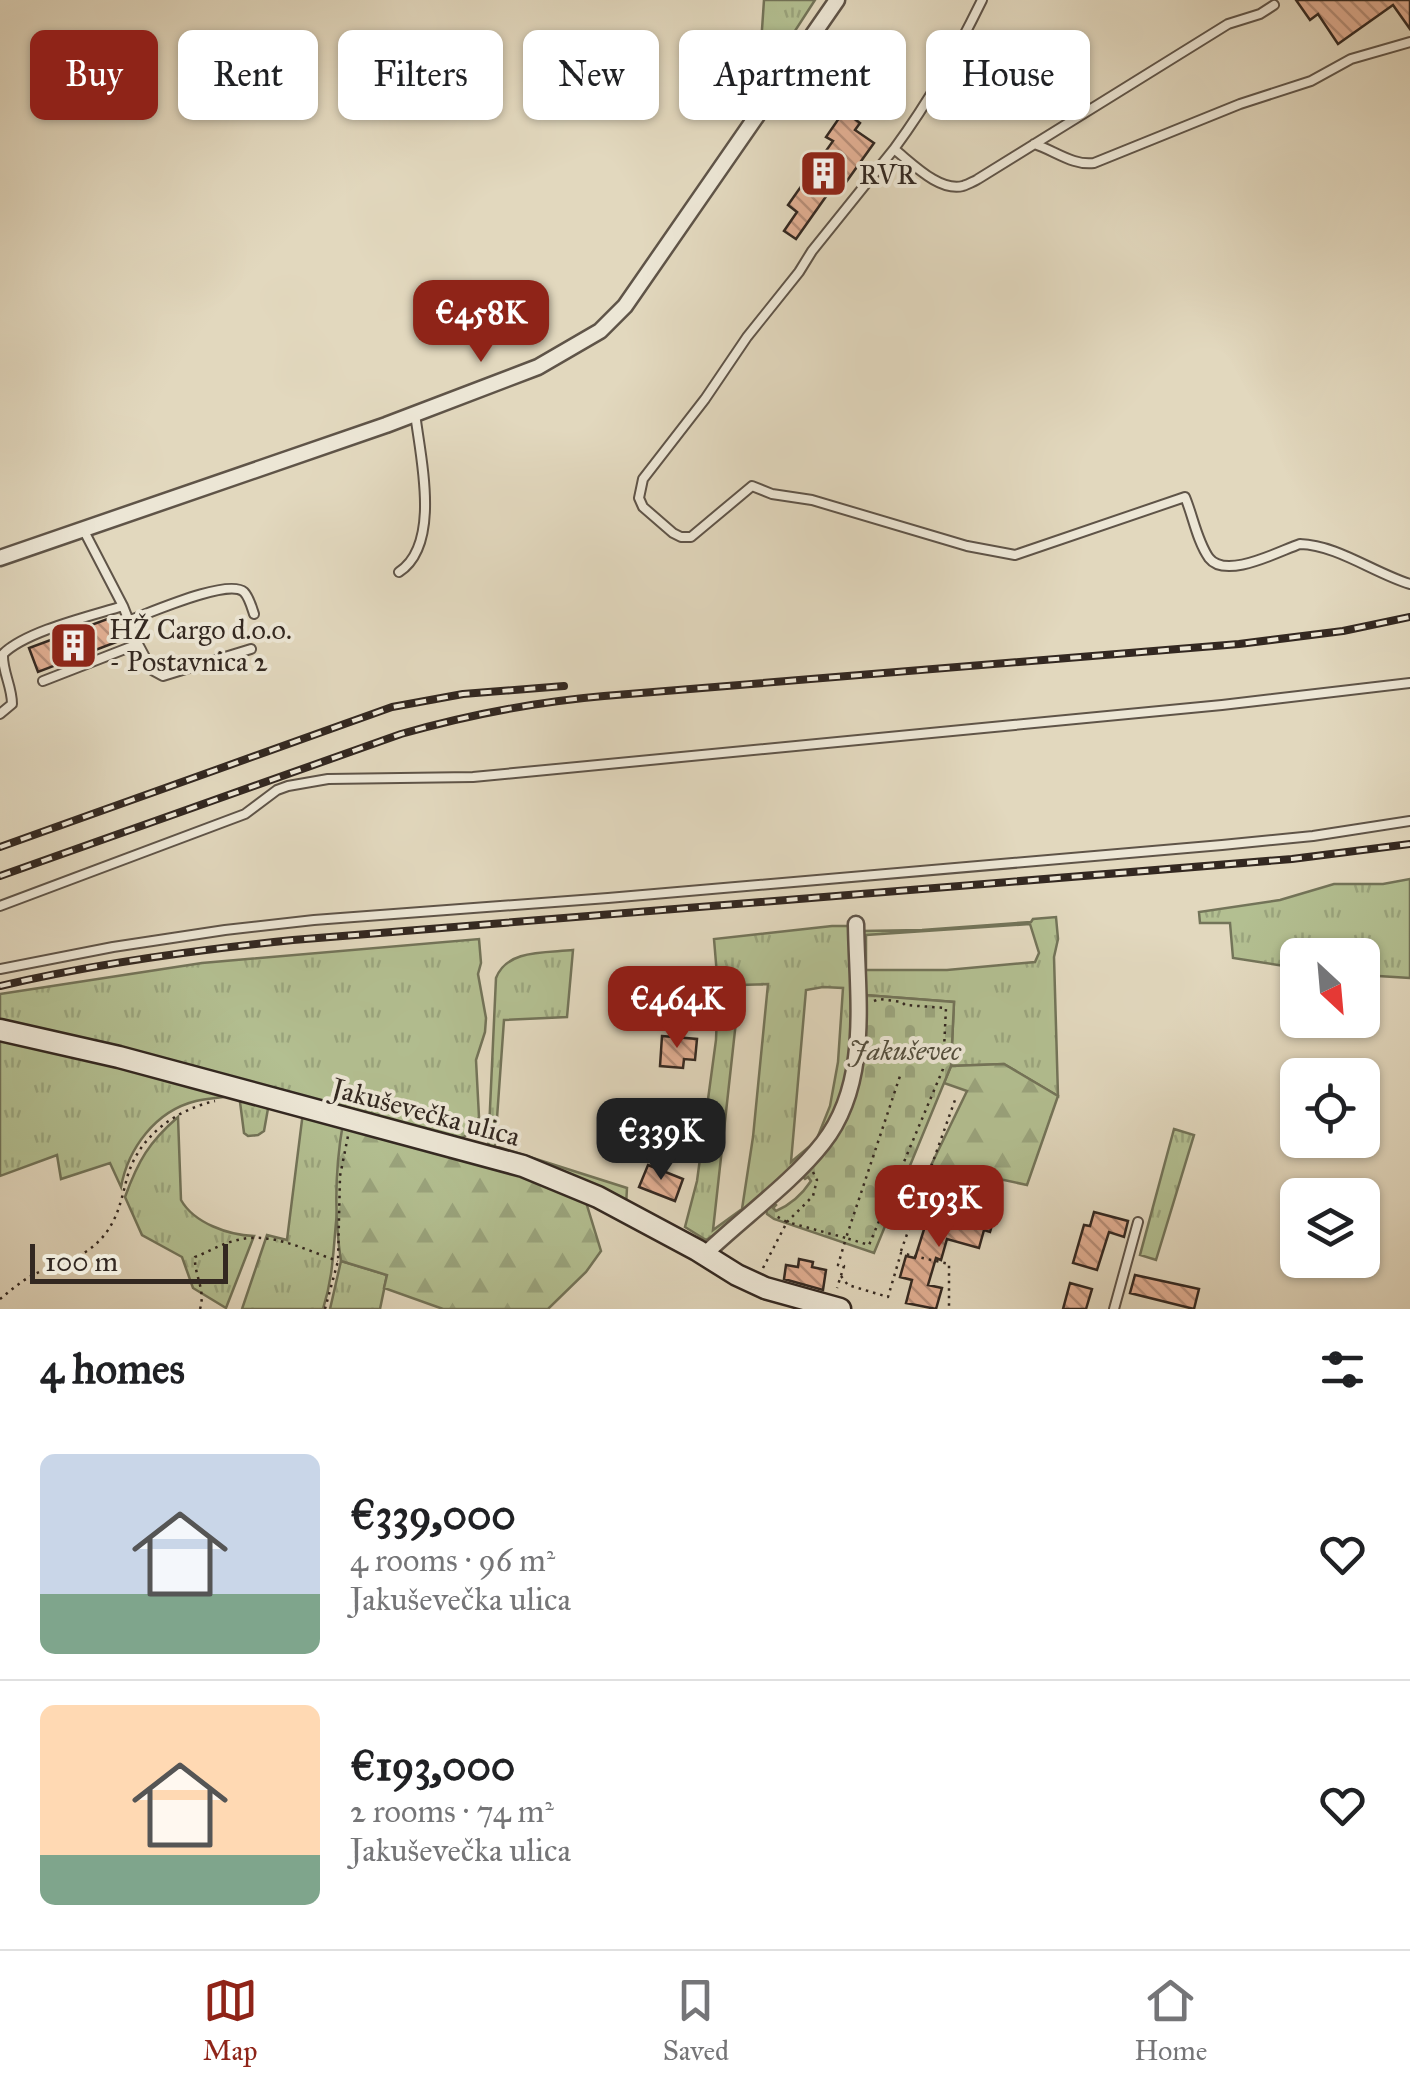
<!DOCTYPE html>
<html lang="en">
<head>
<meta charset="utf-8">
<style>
  :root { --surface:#fff; --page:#f6f6f6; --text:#202124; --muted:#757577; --line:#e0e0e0; --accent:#8f2418 }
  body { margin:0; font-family:"IM FELL Great Primer",serif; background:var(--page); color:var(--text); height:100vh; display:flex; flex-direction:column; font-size:38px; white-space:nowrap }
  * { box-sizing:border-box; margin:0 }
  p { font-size:32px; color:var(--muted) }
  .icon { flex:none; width:55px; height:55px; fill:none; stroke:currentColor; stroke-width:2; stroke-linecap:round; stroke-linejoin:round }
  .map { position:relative; height:1309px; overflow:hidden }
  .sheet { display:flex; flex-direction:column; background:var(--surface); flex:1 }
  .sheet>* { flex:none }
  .banner { position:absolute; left:30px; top:30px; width:1350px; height:90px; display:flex; gap:20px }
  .needle { width:65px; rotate:154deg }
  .fabs { position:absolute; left:1280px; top:938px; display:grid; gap:20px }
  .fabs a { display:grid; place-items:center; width:100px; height:100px; border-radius:15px; background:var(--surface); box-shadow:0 2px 8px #0004; font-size:50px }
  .scale { position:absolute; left:30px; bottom:25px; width:198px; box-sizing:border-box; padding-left:10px; border:5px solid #332821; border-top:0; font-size:28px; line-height:35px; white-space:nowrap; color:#332821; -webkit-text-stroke:8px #ece6d5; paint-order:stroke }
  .price { position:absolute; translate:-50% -85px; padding:0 22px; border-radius:20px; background:var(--accent); color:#fff; font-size:32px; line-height:65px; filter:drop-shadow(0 2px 5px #0008) }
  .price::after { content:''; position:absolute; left:50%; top:60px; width:30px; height:22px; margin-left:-15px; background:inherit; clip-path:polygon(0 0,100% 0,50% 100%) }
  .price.selected { background:#222; color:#fff }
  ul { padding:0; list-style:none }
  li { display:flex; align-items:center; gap:30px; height:250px; padding:0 40px }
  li+li { border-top:2px solid var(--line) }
  li span { display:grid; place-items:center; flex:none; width:280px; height:200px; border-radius:15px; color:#555 }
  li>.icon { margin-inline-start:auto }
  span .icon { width:120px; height:120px; fill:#fffc; stroke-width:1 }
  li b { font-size:42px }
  h2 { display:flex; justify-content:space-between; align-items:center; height:120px; padding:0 40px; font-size:42px }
  .tag { padding:0 35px; border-radius:15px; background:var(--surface); box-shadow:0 2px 8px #0004; font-size:35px; line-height:90px }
  .tag.selected { background:var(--accent); color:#fff }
  .tabs { display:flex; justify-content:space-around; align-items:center; height:140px; border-top:2px solid var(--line); background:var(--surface); font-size:28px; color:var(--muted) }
  .tabs a { display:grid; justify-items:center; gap:5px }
  .tabs .selected { color:var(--accent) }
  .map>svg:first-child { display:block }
  .grass { fill:url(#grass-tufts); stroke:#737459; stroke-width:2.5; fill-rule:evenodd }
  .forest { fill:url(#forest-firs); stroke:#737459; stroke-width:2.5 }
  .cemetery { fill:url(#cemetery-stones); stroke:#737459; stroke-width:2.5 }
  .building { fill:url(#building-back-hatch); stroke:#332821; stroke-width:2.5 }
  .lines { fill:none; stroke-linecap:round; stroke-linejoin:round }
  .service-casing { stroke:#5f5448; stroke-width:12 }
  .minor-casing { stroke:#5f5448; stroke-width:19 }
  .secondary-casing { stroke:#332821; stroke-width:25 }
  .path { stroke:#332821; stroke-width:2.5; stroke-dasharray:2.5 5; stroke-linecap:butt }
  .service { stroke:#ece6d5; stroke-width:8 }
  .minor { stroke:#ece6d5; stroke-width:14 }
  .secondary { stroke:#ece6d5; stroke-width:20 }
  .rail-casing { stroke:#332821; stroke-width:8 }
  .rail { stroke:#ece6d5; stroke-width:4; stroke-dasharray:11; stroke-linecap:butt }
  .labels { text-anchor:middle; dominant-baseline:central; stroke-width:8; stroke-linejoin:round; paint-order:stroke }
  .poi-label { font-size:28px; fill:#332821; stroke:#ece6d5; text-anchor:start }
  .park-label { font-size:28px; font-style:italic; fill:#534e3d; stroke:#ece6d5 }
  .street-label { font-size:28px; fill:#332821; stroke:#ece6d5 }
</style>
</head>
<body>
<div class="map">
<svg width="1410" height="1309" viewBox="0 0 1410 1309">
  <defs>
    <pattern id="grass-tufts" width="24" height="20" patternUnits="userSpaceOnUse" patternTransform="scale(2.5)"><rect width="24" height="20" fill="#b3bf91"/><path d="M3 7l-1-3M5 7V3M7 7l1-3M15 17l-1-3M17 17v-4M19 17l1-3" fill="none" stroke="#9aa47d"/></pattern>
    <pattern id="forest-firs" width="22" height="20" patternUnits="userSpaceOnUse" patternTransform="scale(2.5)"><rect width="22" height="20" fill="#b3bf91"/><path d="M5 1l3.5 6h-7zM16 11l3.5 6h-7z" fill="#9aa47d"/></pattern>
    <pattern id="cemetery-stones" width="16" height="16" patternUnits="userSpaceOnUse" patternTransform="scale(2.5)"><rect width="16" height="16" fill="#b3bf91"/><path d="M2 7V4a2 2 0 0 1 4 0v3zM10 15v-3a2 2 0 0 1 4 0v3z" fill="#9aa47d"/></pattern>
    <pattern id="building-back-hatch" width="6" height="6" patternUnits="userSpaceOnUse" patternTransform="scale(2.5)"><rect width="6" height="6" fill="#e2af93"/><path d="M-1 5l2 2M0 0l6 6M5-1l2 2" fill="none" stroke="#b88e78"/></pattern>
  </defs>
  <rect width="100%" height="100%" fill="#e2d8be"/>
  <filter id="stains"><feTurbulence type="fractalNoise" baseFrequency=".002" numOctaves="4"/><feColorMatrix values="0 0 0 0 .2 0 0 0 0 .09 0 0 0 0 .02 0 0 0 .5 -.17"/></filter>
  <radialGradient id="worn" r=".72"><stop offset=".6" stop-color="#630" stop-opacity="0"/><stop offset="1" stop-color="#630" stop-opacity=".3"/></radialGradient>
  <!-- grass -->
  <path class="grass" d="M 764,0 L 815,0 L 758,88 Z
    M 1410,879 L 1410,978 L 1363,975 L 1362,955 L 1298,955 L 1297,968 L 1233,958 L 1230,923 L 1200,923 L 1199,912 L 1280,900 L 1334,884 L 1383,884 Z
    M 1056,917 L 1058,939 L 1054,957 L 1058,1096 L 1004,1064 L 951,1066 L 954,1002 L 864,995 L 862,931 L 922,930 L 1031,922 L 1033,919 ZM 1030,924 L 1039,953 L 1035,962 L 947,970 L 866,970 L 866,935 Z
    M 832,926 L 852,926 L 851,993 L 856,1018 L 841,1104 L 806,1157 L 717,1237 L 714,1235 L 706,1240 L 685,1227 L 697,1181 L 716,1040 L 718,987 L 714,939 ZM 768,984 L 753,1137 L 742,1209 L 713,1230 L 740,985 ZM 823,987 L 843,988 L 838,1062 L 830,1106 L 816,1141 L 791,1162 L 806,990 Z
    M 479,939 L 481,963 L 478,974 L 486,1018 L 485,1032 L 476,1060 L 479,1117 L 473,1130 L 456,1143 L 0,1025 L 0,994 L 202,963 Z
    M 573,950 L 567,1017 L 504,1020 L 495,1146 L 627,1188 L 626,1206 L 488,1152 L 496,978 C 507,949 546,953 573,950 Z
    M 0,1037 L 235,1095 C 222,1098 208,1098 196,1101 C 155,1111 128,1149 121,1187 L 110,1163 L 61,1179 L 57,1155 L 0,1176 Z
    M 255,1101 L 269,1103 L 264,1131 L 258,1135 L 248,1136 L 244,1133 L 240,1102 Z
    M 303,1112 L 350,1125 C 346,1154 341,1184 337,1213 C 333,1248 334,1274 323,1309 L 242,1309 L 267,1235 L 287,1240 Z
    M 178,1117 L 181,1200 C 194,1223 228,1235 254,1236 L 226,1308 L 193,1288 L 182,1257 L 142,1235 L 125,1197 C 138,1161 149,1142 178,1117 Z
    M 1174,1129 L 1194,1135 L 1156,1260 L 1140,1255 Z
    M 341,1261 L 387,1275 L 380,1309 L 330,1309 Z"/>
  <!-- forest -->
  <path class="forest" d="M 1004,1064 L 1058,1096 L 1027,1185 L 976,1174 L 964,1198 L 922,1184 L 967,1091 L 944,1083 L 951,1066 Z
    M 343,1123 L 478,1159 L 585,1199 L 601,1251 L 586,1272 L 548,1309 L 443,1309 L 384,1288 L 387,1275 L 341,1261 C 334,1215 335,1169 343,1123 Z"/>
  <!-- cemetery -->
  <path class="cemetery" d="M 864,995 L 954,1002 L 951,1066 L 874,1253 L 774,1219 L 767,1214 L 766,1209 L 771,1200 L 776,1205 L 773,1208 L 776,1211 C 790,1205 803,1193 811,1181 L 808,1177 L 805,1179 L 801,1175 L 836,1131 Z"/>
  <!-- building -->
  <path class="building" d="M 1296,0 L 1410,0 L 1410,29 L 1393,5 L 1338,44 L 1318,14 L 1310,20 Z
    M 844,111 L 860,123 L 855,130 L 874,143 L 839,192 L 832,188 L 796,239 L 784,231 L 797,212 L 788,205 L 833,141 L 826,137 Z
    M 110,618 L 119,641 L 38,672 L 29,648 Z
    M 662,1036 L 697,1039 L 695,1060 L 684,1059 L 683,1068 L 660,1066 Z
    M 648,1165 L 683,1179 L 675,1201 L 639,1187 Z
    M 932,1204 L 993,1222 L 990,1232 L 984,1230 L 979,1248 L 947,1239 L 941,1260 L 936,1258 L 928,1285 L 942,1288 L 936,1309 L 906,1303 L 912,1280 L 900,1277 L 906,1256 L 915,1258 Z
    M 1094,1212 L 1128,1221 L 1124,1237 L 1109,1232 L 1097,1270 L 1073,1263 L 1084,1225 L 1090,1226 Z
    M 799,1259 L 813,1262 L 812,1267 L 826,1270 L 823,1290 L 784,1279 L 786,1265 L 798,1267 Z
    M 1135,1275 L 1199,1289 L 1194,1309 L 1130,1293 Z
    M 1070,1283 L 1092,1289 L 1086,1309 L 1063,1309 Z"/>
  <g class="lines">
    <defs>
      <path id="service" d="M 982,0 C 955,55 930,100 894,149 C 912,163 939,192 963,186 C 964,186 977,180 978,179 L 1228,24 L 1260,14 L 1274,5
        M 1034,144 C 1054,150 1073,166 1094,163 L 1240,104 L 1311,81 L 1351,59 L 1410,42
        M 894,149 L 812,251 L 799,272 L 747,337 L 705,399 L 643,479 L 639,498 L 643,507 L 673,533 L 681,537 L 691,537 L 752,486 L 772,494 L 812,500 L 967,546 L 1015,555 L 1185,497 C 1193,516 1197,541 1209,558 C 1226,580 1279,551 1300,544 C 1337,545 1374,573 1410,584
        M 83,529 L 123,606 L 138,644 L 152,670 L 163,676 L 251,649
        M 399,572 C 442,544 420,456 415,413
        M 130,620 C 150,613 228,578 244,592 C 249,597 252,608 254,614
        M 43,681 L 138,644
        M 0,714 L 12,704 C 12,686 2,671 3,654 C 26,631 91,616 123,606
        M 0,906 L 245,814 L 277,790 L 288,786 L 328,779 L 473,777 L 1222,705 L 1410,683
        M 0,969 L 113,947 L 225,930 L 314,920 L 608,898 L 1222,845 L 1313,836 L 1410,821
        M 1114,1309 L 1138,1222"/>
      <path id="minor" d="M 0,558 L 386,425 L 538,367 L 600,331 L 625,306 L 837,0
        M 704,1255 C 741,1219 792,1183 823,1143 C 871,1082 857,996 856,924"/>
      <path id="secondary" d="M 0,1030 L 119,1057 L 523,1166 L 598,1197 L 697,1250 L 737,1275 L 765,1288 L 840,1309"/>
    </defs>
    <!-- service casing -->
    <use href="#service" class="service-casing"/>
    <!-- minor casing -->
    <use href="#minor" class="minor-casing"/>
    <!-- secondary casing -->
    <use href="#secondary" class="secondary-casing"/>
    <!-- path -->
    <path class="path" d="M 874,1001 L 879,999 L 902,1002 L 905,1005 L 946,1008 L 943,1069 L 869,1245 L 846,1238 L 900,1076
      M 813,1172 L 817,1180 L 813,1196 L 787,1222 L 846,1238 L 838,1265 L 844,1266 L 837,1288
      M 901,1251 L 955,1100
      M 763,1268 L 787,1222 L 774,1215
      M 841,1276 L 848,1285 L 888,1297 L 901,1253 L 949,1264 L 949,1309
      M 0,1299 C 10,1291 20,1282 31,1276 C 54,1264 81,1260 99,1241 C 117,1223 121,1201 127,1178 C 138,1137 175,1110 215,1101
      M 200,1309 C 206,1290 194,1275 195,1257 C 208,1252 221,1244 234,1241 C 269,1230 305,1250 338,1261
      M 325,1309 L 338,1261 L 340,1176 L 348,1136"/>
    <!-- service -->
    <use href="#service" class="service"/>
    <!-- minor -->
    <use href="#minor" class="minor"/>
    <!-- secondary -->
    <use href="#secondary" class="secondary"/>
    <defs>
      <path id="rail" d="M 0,847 L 392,707 L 463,694 L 564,686
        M 0,876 L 401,734 C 468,715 535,702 604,696 L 1239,644 L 1343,631 L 1410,617
        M 0,986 C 97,963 194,950 293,940 L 1292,859 L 1410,844"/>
    </defs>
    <!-- rail casing -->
    <use href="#rail" class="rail-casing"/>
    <!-- rail -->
    <use href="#rail" class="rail"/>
  </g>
  <!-- icons -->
  <defs>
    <symbol id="building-square" viewBox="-11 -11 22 22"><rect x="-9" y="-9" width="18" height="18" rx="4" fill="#8f2418" stroke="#ece6d5"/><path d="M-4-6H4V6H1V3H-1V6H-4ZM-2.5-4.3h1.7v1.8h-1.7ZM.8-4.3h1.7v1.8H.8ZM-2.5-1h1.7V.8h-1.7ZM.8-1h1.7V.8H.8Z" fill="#fff"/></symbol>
  </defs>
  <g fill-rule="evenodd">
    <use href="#building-square" x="796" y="146" width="55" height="55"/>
    <use href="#building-square" x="46" y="618" width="55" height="55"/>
  </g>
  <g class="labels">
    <!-- poi labels -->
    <g class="poi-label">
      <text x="859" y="174">RVR</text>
      <text x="109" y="629">HŽ Cargo d.o.o.<tspan x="109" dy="32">- Postavnica 2</tspan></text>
    </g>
    <!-- park labels -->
    <g class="park-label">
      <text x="905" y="1050">Jakuševec</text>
    </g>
    <!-- street labels -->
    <g class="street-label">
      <text transform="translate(426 1112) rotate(15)">Jakuševečka ulica</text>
    </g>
  </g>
  <rect width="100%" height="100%" filter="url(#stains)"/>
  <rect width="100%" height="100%" fill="url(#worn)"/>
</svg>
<div class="fabs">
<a><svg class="needle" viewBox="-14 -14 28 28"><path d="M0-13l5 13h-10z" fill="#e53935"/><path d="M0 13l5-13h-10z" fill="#757577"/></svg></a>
<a><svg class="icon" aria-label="locate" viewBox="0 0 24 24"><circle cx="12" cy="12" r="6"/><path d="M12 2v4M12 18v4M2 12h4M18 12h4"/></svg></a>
<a><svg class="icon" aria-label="layers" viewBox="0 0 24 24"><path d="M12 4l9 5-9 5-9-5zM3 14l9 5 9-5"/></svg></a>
</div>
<div class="scale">100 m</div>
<b class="price" style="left:481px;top:365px">€458K</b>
<b class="price" style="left:677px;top:1051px">€464K</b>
<b class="price selected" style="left:661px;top:1183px">€339K</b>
<b class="price" style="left:939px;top:1250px">€193K</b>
<div class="banner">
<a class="tag selected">Buy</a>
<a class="tag">Rent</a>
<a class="tag">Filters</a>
<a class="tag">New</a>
<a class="tag">Apartment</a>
<a class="tag">House</a>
</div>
</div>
<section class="sheet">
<h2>4 homes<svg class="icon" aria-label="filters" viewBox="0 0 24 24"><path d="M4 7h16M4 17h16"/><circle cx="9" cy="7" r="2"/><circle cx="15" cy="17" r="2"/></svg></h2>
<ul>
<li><span style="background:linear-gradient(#c9d6e8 70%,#7fa58c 0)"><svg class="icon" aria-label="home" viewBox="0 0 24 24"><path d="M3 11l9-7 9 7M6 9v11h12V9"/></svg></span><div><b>€339,000</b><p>4 rooms · 96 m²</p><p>Jakuševečka ulica</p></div><svg class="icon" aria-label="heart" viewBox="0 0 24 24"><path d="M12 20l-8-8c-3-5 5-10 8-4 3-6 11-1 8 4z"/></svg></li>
<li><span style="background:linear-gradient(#ffd9b3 75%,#7fa58c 0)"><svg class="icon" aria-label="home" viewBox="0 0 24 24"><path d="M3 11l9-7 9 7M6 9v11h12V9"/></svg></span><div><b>€193,000</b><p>2 rooms · 74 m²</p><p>Jakuševečka ulica</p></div><svg class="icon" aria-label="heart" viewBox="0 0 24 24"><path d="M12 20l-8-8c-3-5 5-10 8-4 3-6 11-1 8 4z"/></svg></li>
</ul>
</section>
<nav class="tabs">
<a class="selected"><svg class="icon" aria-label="map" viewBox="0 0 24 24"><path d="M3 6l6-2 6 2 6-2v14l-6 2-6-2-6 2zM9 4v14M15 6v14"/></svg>Map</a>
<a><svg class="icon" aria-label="saved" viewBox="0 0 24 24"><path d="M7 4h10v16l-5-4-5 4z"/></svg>Saved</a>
<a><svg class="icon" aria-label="home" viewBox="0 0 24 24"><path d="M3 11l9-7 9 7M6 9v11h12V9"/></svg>Home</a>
</nav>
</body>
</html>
